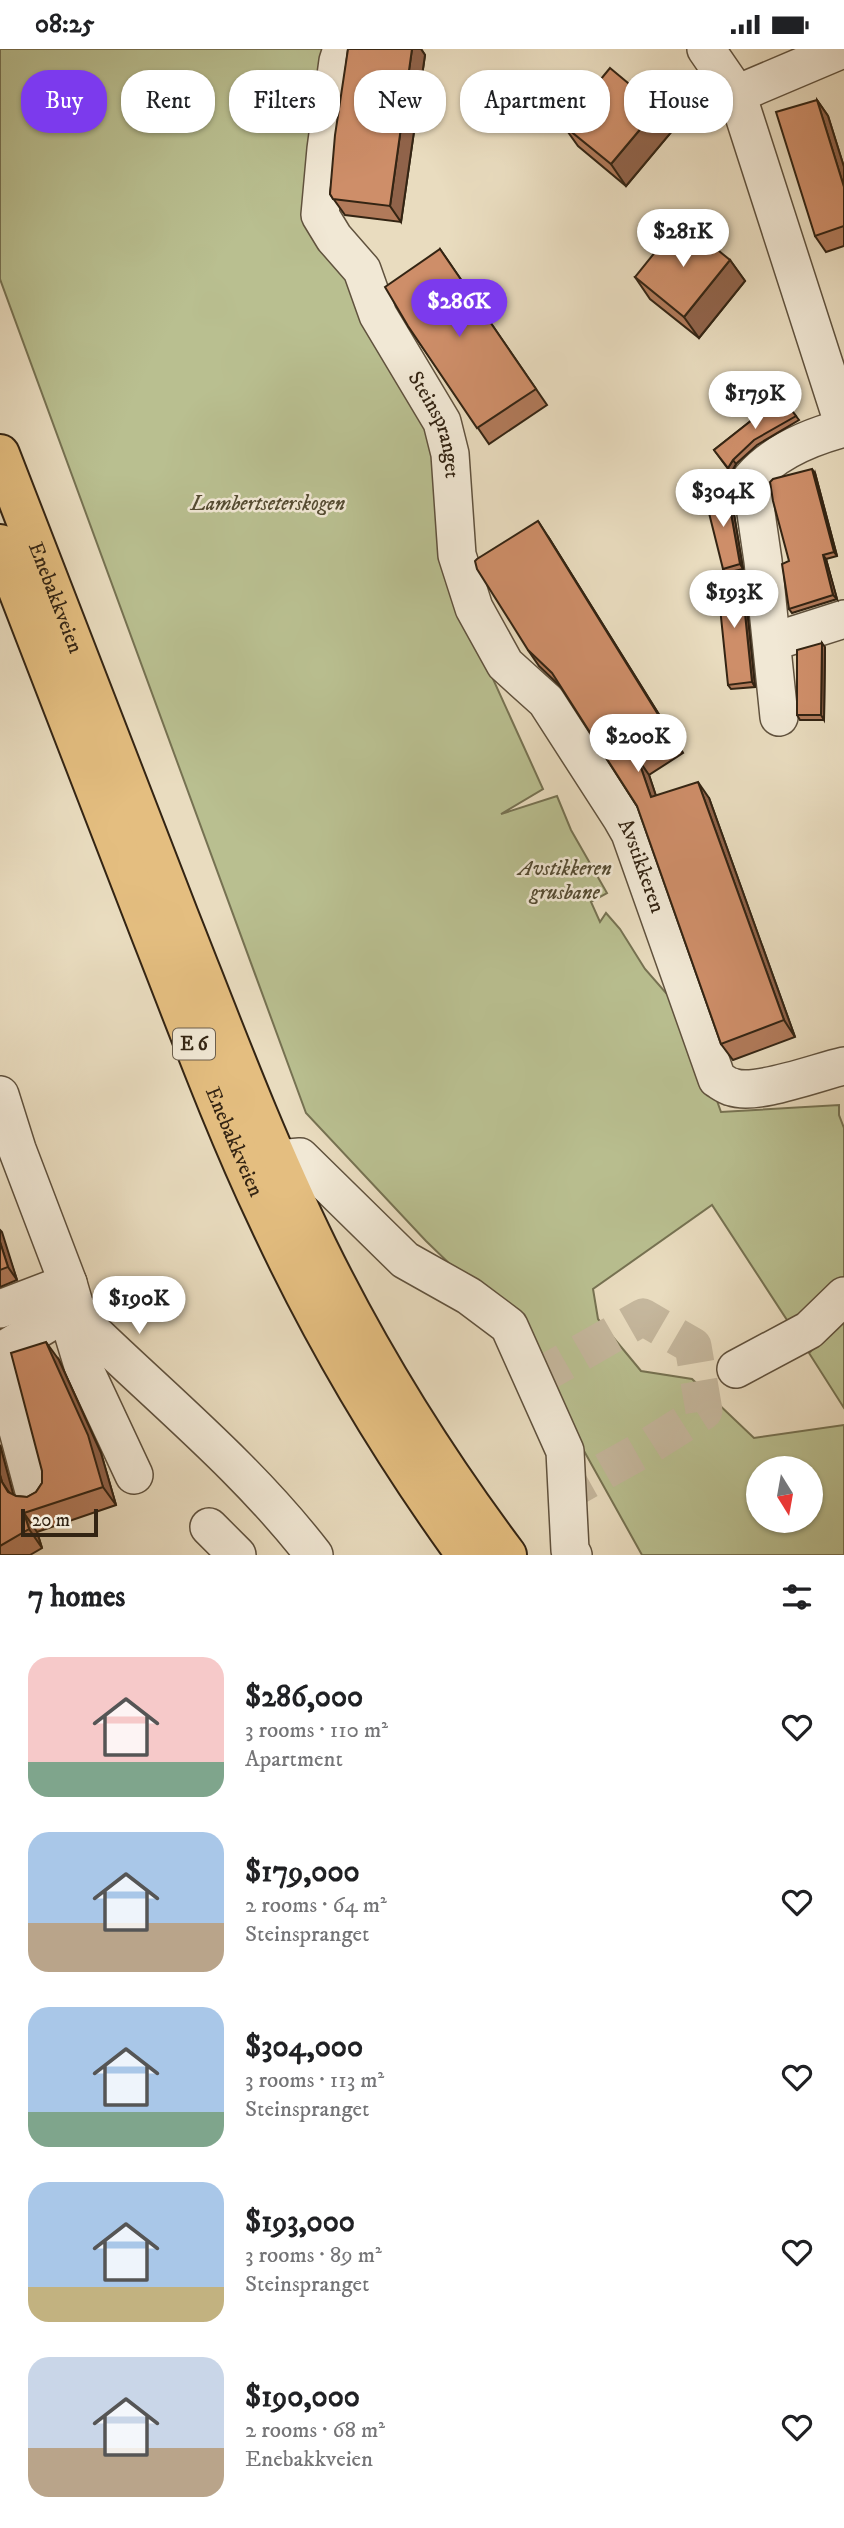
<!DOCTYPE html>
<html lang="en">
<head>
<meta charset="utf-8">
<style>
  :root { --surface:#fff; --page:#f2f2f2; --text:#202124; --muted:#757577; --accent:#7c3aed }
  body { margin:0; font-family:"IM FELL DW Pica",serif; background:var(--page); color:var(--text); height:100vh; display:flex; flex-direction:column; font-size:26px; white-space:nowrap }
  * { box-sizing:border-box; margin:0 }
  p { font-size:23px; color:var(--muted) }
  .icon { flex:none; width:38px; height:38px; fill:none; stroke:currentColor; stroke-width:2; stroke-linecap:round; stroke-linejoin:round }
  .map { position:relative; height:1506px; overflow:hidden }
  .details { display:flex; flex-direction:column; background:var(--surface); flex:1 }
  .details>* { flex:none }
  .banner { position:absolute; left:21px; top:21px; width:803px; height:63px; display:flex; gap:14px }
  .needle { width:46px; rotate:169deg }
  .buttons { position:absolute; left:746px; top:1407px; display:grid; gap:14px }
  .buttons a { display:grid; place-items:center; width:77px; height:77px; border-radius:50%; background:var(--surface); box-shadow:0 2px 5px #0004; font-size:35px }
  .scale { position:absolute; left:21px; bottom:18px; width:77px; box-sizing:border-box; padding-left:7px; border:4px solid #332413; border-top:0; font-size:19px; line-height:24px; white-space:nowrap; color:#332413; -webkit-text-stroke:5px #f1e8d5; paint-order:stroke }
  .price { position:absolute; translate:-50% -60px; padding:0 16px; border-radius:24px; background:#fff; color:#222; font-size:23px; line-height:46px; filter:drop-shadow(0 2px 4px #0008) }
  .price::after { content:''; position:absolute; left:50%; top:42px; width:21px; height:16px; margin-left:-10px; background:inherit; clip-path:polygon(0 0,100% 0,50% 100%) }
  .price.current { background:var(--accent); color:#fff }
  ul { padding:0; list-style:none }
  li { display:flex; align-items:center; gap:21px; height:175px; padding:0 28px }
  li span { display:grid; place-items:center; flex:none; width:196px; height:140px; border-radius:21px; color:#555 }
  li>.icon { margin-inline-start:auto }
  span .icon { width:84px; height:84px; fill:#fffc; stroke-width:1 }
  li b { font-size:30px }
  h2 { display:flex; justify-content:space-between; align-items:center; height:84px; padding:0 28px; font-size:30px }
  .pill { padding:0 24px; border-radius:28px; background:var(--surface); box-shadow:0 2px 5px #0004; font-size:24px; line-height:63px }
  .pill.current { background:var(--accent); color:#fff }
  .status { display:flex; justify-content:space-between; align-items:center; height:49px; padding:0 35px; background:var(--surface); direction:ltr }
  .status svg { height:19px; fill:currentColor }
  .map>svg:first-child { display:block }
  .green { fill:#b9bf90; stroke:#767252; stroke-width:2; fill-rule:evenodd }
  .lines { fill:none; stroke-linecap:round; stroke-linejoin:round }
  .minor-tunnel { stroke:#c5b79d; stroke-width:37; stroke-dasharray:37 18; stroke-linecap:butt }
  .minor-casing { stroke:#60523e; stroke-width:40 }
  .highway-casing { stroke:#332413; stroke-width:42 }
  .minor { stroke:#f1e8d5; stroke-width:37 }
  .highway { stroke:#e4be80; stroke-width:38 }
  .wall { fill:#b17a5a; stroke:#332413; stroke-width:2 }
  .shaded-wall { fill:#90634a; stroke:#332413; stroke-width:2 }
  .building { fill:#ce8e69; stroke:#332413; stroke-width:2 }
  .labels { text-anchor:middle; dominant-baseline:central; stroke-width:5; stroke-linejoin:round; paint-order:stroke }
  .shield { fill:#f1e8d5; stroke:#6c5f4d; stroke-width:2 }
  .shield-label { font-size:19px; font-weight:bold; fill:#332413 }
  .street-label { font-size:21px; fill:#332413; stroke:#f1e8d5 }
  .park-label { font-size:21px; font-style:italic; fill:#544b32; stroke:#f1e8d5 }
</style>
</head>
<body>
<div class="status"><b>08:25</b><svg viewBox="0 0 49 12"><path d="M0 12V9h3v3zM5 12V6h3v6zM10 12V3h3v9zM15 12V0h3v12zM26 1h20v11H26zM47 4h2v5h-2z"/></svg></div>
<div class="map">
<svg width="844" height="1506" viewBox="0 0 844 1506">
  <rect width="100%" height="100%" fill="#e9dcbf"/>
  <filter id="stains"><feTurbulence type="fractalNoise" baseFrequency=".00286" numOctaves="4"/><feColorMatrix values="0 0 0 0 .2 0 0 0 0 .09 0 0 0 0 .02 0 0 0 .5 -.17"/></filter>
  <radialGradient id="worn" r=".72"><stop offset=".6" stop-color="#630" stop-opacity="0"/><stop offset="1" stop-color="#630" stop-opacity=".3"/></radialGradient>
  <!-- green -->
  <path class="green" d="M 0,0 L 339,0 L 316,147 L 445,420 L 443,520 L 543,740 L 501,765 L 557,747 L 571,781 L 607,844 L 591,853 L 600,873 L 606,864 L 620,880 L 645,920 L 687,968 L 721,1063 L 839,1056 L 839,1066 L 844,1079 L 844,1229 L 823,1250 L 789,1274 L 712,1156 L 593,1240 L 598,1270 L 641,1322 L 692,1330 L 754,1389 L 844,1376 L 844,1506 L 642,1506 L 515,1278 L 426,1192 L 306,1064 L 0,230 ZM 758,1419 L 810,1419 L 810,1472 L 758,1472 Z
    M 844,1271 L 844,1359 L 809,1304 Z"/>
  <g class="lines">
    <!-- minor-tunnel -->
    <path class="minor-tunnel" d="M 533,1331 L 643,1268 L 693,1297 L 704,1362 L 644,1400 L 567,1443"/>
    <defs>
      <g id="minor">
        <path id="s1" d="M 342,0 L 338,12 L 326,100 L 320,166 L 334,189 L 362,221 L 378,266 L 442,373 L 450,405 L 457,506 L 474,559 L 505,615 L 546,652 L 622,770 L 630,784 L 717,1030 C 722,1033 727,1037 732,1038 C 756,1047 817,1023 844,1017"/>
        <path d="M 706,0 L 737,45 L 844,377"/>
        <path d="M 737,45 L 843,0"/>
        <path d="M 772,593 L 844,570"/>
        <path d="M 779,668 L 763,512 L 751,430 C 774,403 810,388 844,379"/>
        <path d="M 0,1046 L 17,1100 L 68,1234 L 75,1258 L 93,1283 C 168,1355 250,1423 314,1506"/>
        <path d="M 277,1110 L 300,1108 L 405,1211 L 469,1247 L 509,1277 L 565,1402 L 570,1501 L 573,1506"/>
        <path d="M 75,1258 L 73,1284 L 83,1317 L 134,1426"/>
        <path d="M 0,1260 L 68,1234"/>
        <path d="M 0,1303 L 75,1258"/>
        <path d="M 0,1314 L 35,1446"/>
        <path d="M 736,1320 L 809,1281 L 844,1247"/>
        <path d="M 209,1478 L 237,1506"/>
      </g>
      <g id="highway">
        <path id="s2" d="M 0,405 C 59,559 118,713 179,867 C 223,978 265,1091 318,1199 C 371,1307 435,1410 507,1506"/>
        <path id="s3" d="M 0,495 C 50,626 101,757 152,888 C 189,982 224,1077 267,1168 C 322,1287 389,1400 466,1506"/>
      </g>
    </defs>
    <!-- minor casing -->
    <use href="#minor" class="minor-casing"/>
    <!-- highway casing -->
    <use href="#highway" class="highway-casing"/>
    <!-- minor -->
    <use href="#minor" class="minor"/>
    <!-- highway -->
    <use href="#highway" class="highway"/>
  </g>
  <!-- wall -->
  <path class="wall" d="M 348,0 L 421,0 L 425,6 L 401,173 L 345,166 L 330,145 Z
    M 817,51 L 828,67 L 844,118 L 844,197 L 826,203 L 815,187 Z
    M 658,59 L 673,81 L 626,137 L 578,97 L 563,76 Z
    M 440,200 L 547,356 L 489,395 L 408,277 Z
    M 730,211 L 745,232 L 699,289 L 650,250 L 635,228 Z
    M 781,348 L 799,371 L 757,396 L 736,415 L 731,424 L 714,401 Z
    M 815,424 L 837,507 L 826,510 L 837,550 L 792,564 L 789,560 L 789,512 Z
    M 731,447 L 743,520 L 726,524 L 723,520 Z
    M 549,489 L 683,704 L 649,726 L 656,747 L 709,749 L 795,988 L 733,1011 L 721,995 L 637,757 L 561,638 L 539,617 L 528,601 Z
    M 744,531 L 755,638 L 731,640 L 728,636 Z
    M 825,598 L 824,671 L 800,671 L 797,666 Z
    M 0,1181 L 17,1231 L 0,1238 Z
    M 59,1311 L 101,1404 L 116,1456 L 37,1483 L 42,1499 L 30,1506 L 0,1506 L 0,1396 L 13,1446 L 16,1447 L 27,1448 L 36,1443 L 42,1434 Z"/>
  <!-- shaded-wall -->
  <path class="shaded-wall" d="M 412,0 L 421,0 L 425,6 L 401,173 L 390,157 Z
    M 817,51 L 828,67 L 844,118 L 844,138 Z
    M 658,59 L 673,81 L 626,137 L 611,115 Z
    M 730,211 L 745,232 L 699,289 L 684,268 Z
    M 733,411 L 736,415 L 731,424 L 728,419 Z
    M 812,420 L 815,424 L 837,507 L 834,503 Z
    M 727,442 L 731,447 L 743,520 L 740,515 Z
    M 538,472 L 549,489 L 683,704 L 672,688 Z
    M 823,506 L 826,510 L 837,550 L 833,546 Z
    M 741,526 L 744,531 L 755,638 L 752,633 Z
    M 822,594 L 825,598 L 824,671 L 821,666 Z
    M 638,710 L 649,726 L 662,765 L 651,748 Z
    M 698,733 L 709,749 L 795,988 L 784,971 Z
    M 0,1181 L 2,1183 L 17,1231 L 8,1218 L 0,1193 Z
    M 46,1293 L 59,1311 L 101,1404 L 116,1456 L 103,1438 Z
    M 0,1396 L 15,1452 L 2,1433 L 0,1426 Z
    M 24,1464 L 37,1483 L 42,1499 L 29,1480 Z"/>
  <!-- building -->
  <path class="building" d="M 348,0 L 412,0 L 390,157 L 333,150 L 330,145 L 335,86 Z
    M 610,19 L 658,59 L 611,115 L 563,76 Z
    M 817,51 L 844,138 L 844,177 L 815,187 L 776,63 Z
    M 681,171 L 730,211 L 684,268 L 635,228 Z
    M 440,200 L 536,340 L 477,379 L 408,277 L 385,238 Z
    M 781,348 L 796,367 L 754,391 L 733,411 L 728,419 L 714,401 Z
    M 812,420 L 834,503 L 823,506 L 833,546 L 789,560 L 782,515 L 789,512 L 773,452 L 770,433 L 773,430 Z
    M 727,442 L 740,515 L 723,520 L 705,448 Z
    M 538,472 L 672,688 L 638,710 L 651,748 L 698,733 L 784,971 L 721,995 L 637,757 L 552,624 L 528,601 L 477,520 L 475,512 L 477,510 Z
    M 741,526 L 752,633 L 728,636 L 717,529 Z
    M 822,594 L 821,666 L 797,666 L 797,601 Z
    M 0,1193 L 8,1218 L 0,1221 Z
    M 46,1293 L 88,1386 L 103,1438 L 24,1464 L 29,1480 L 0,1497 L 0,1426 L 2,1433 L 8,1443 L 16,1447 L 27,1448 L 36,1443 L 42,1434 L 42,1422 L 11,1304 Z"/>
  <g class="labels">
    <!-- shield labels -->
    <rect class="shield" x="173" y="979.5" width="42" height="31" rx="5"/>
    <g class="shield-label">
      <text x="194" y="995">E 6</text>
    </g>
    <!-- street labels -->
    <g class="street-label">
      <text stroke="none"><textPath href="#s1" startOffset="410">Steinspranget</textPath></text>
      <text stroke="none"><textPath href="#s2" startOffset="154">Enebakkveien</textPath></text>
      <text stroke="none"><textPath href="#s1" startOffset="910">Avstikkeren</textPath></text>
      <text stroke="none"><textPath href="#s3" startOffset="642">Enebakkveien</textPath></text>
    </g>
    <!-- park labels -->
    <g class="park-label">
      <text x="268" y="455">Lambertseterskogen</text>
      <text x="565" y="820">Avstikkeren<tspan x="565" dy="24">grusbane</tspan></text>
    </g>
  </g>
  <rect width="100%" height="100%" filter="url(#stains)"/>
  <rect width="100%" height="100%" fill="url(#worn)"/>
</svg>
<div class="buttons">
<a><svg class="needle" viewBox="-14 -14 28 28"><path d="M0-13l5 13h-10z" fill="#e53935"/><path d="M0 13l5-13h-10z" fill="#757577"/></svg></a>
</div>
<div class="scale">20 m</div>
<b class="price" style="left:683px;top:220px">$281K</b>
<b class="price current" style="left:459px;top:290px">$286K</b>
<b class="price" style="left:755px;top:382px">$179K</b>
<b class="price" style="left:723px;top:480px">$304K</b>
<b class="price" style="left:734px;top:581px">$193K</b>
<b class="price" style="left:638px;top:725px">$200K</b>
<b class="price" style="left:139px;top:1287px">$190K</b>
<div class="banner">
<a class="pill current">Buy</a>
<a class="pill">Rent</a>
<a class="pill">Filters</a>
<a class="pill">New</a>
<a class="pill">Apartment</a>
<a class="pill">House</a>
</div>
</div>
<section class="details">
<h2>7 homes<svg class="icon" aria-label="filters" viewBox="0 0 24 24"><path d="M4 7h16M4 17h16"/><circle cx="9" cy="7" r="2"/><circle cx="15" cy="17" r="2"/></svg></h2>
<ul>
<li><span style="background:linear-gradient(#f6c9c9 75%,#7fa58c 0)"><svg class="icon" aria-label="home" viewBox="0 0 24 24"><path d="M3 11l9-7 9 7M6 9v11h12V9"/></svg></span><div><b>$286,000</b><p>3 rooms · 110 m²</p><p>Apartment</p></div><svg class="icon" aria-label="heart" viewBox="0 0 24 24"><path d="M12 20l-8-8c-3-5 5-10 8-4 3-6 11-1 8 4z"/></svg></li>
<li><span style="background:linear-gradient(#a9c7e8 65%,#b9a48a 0)"><svg class="icon" aria-label="home" viewBox="0 0 24 24"><path d="M3 11l9-7 9 7M6 9v11h12V9"/></svg></span><div><b>$179,000</b><p>2 rooms · 64 m²</p><p>Steinspranget</p></div><svg class="icon" aria-label="heart" viewBox="0 0 24 24"><path d="M12 20l-8-8c-3-5 5-10 8-4 3-6 11-1 8 4z"/></svg></li>
<li><span style="background:linear-gradient(#a9c7e8 75%,#7fa58c 0)"><svg class="icon" aria-label="home" viewBox="0 0 24 24"><path d="M3 11l9-7 9 7M6 9v11h12V9"/></svg></span><div><b>$304,000</b><p>3 rooms · 113 m²</p><p>Steinspranget</p></div><svg class="icon" aria-label="heart" viewBox="0 0 24 24"><path d="M12 20l-8-8c-3-5 5-10 8-4 3-6 11-1 8 4z"/></svg></li>
<li><span style="background:linear-gradient(#a9c7e8 75%,#c2b280 0)"><svg class="icon" aria-label="home" viewBox="0 0 24 24"><path d="M3 11l9-7 9 7M6 9v11h12V9"/></svg></span><div><b>$193,000</b><p>3 rooms · 89 m²</p><p>Steinspranget</p></div><svg class="icon" aria-label="heart" viewBox="0 0 24 24"><path d="M12 20l-8-8c-3-5 5-10 8-4 3-6 11-1 8 4z"/></svg></li>
<li><span style="background:linear-gradient(#c9d6e8 65%,#b9a48a 0)"><svg class="icon" aria-label="home" viewBox="0 0 24 24"><path d="M3 11l9-7 9 7M6 9v11h12V9"/></svg></span><div><b>$190,000</b><p>2 rooms · 68 m²</p><p>Enebakkveien</p></div><svg class="icon" aria-label="heart" viewBox="0 0 24 24"><path d="M12 20l-8-8c-3-5 5-10 8-4 3-6 11-1 8 4z"/></svg></li>
</ul>
</section>
</body>
</html>
